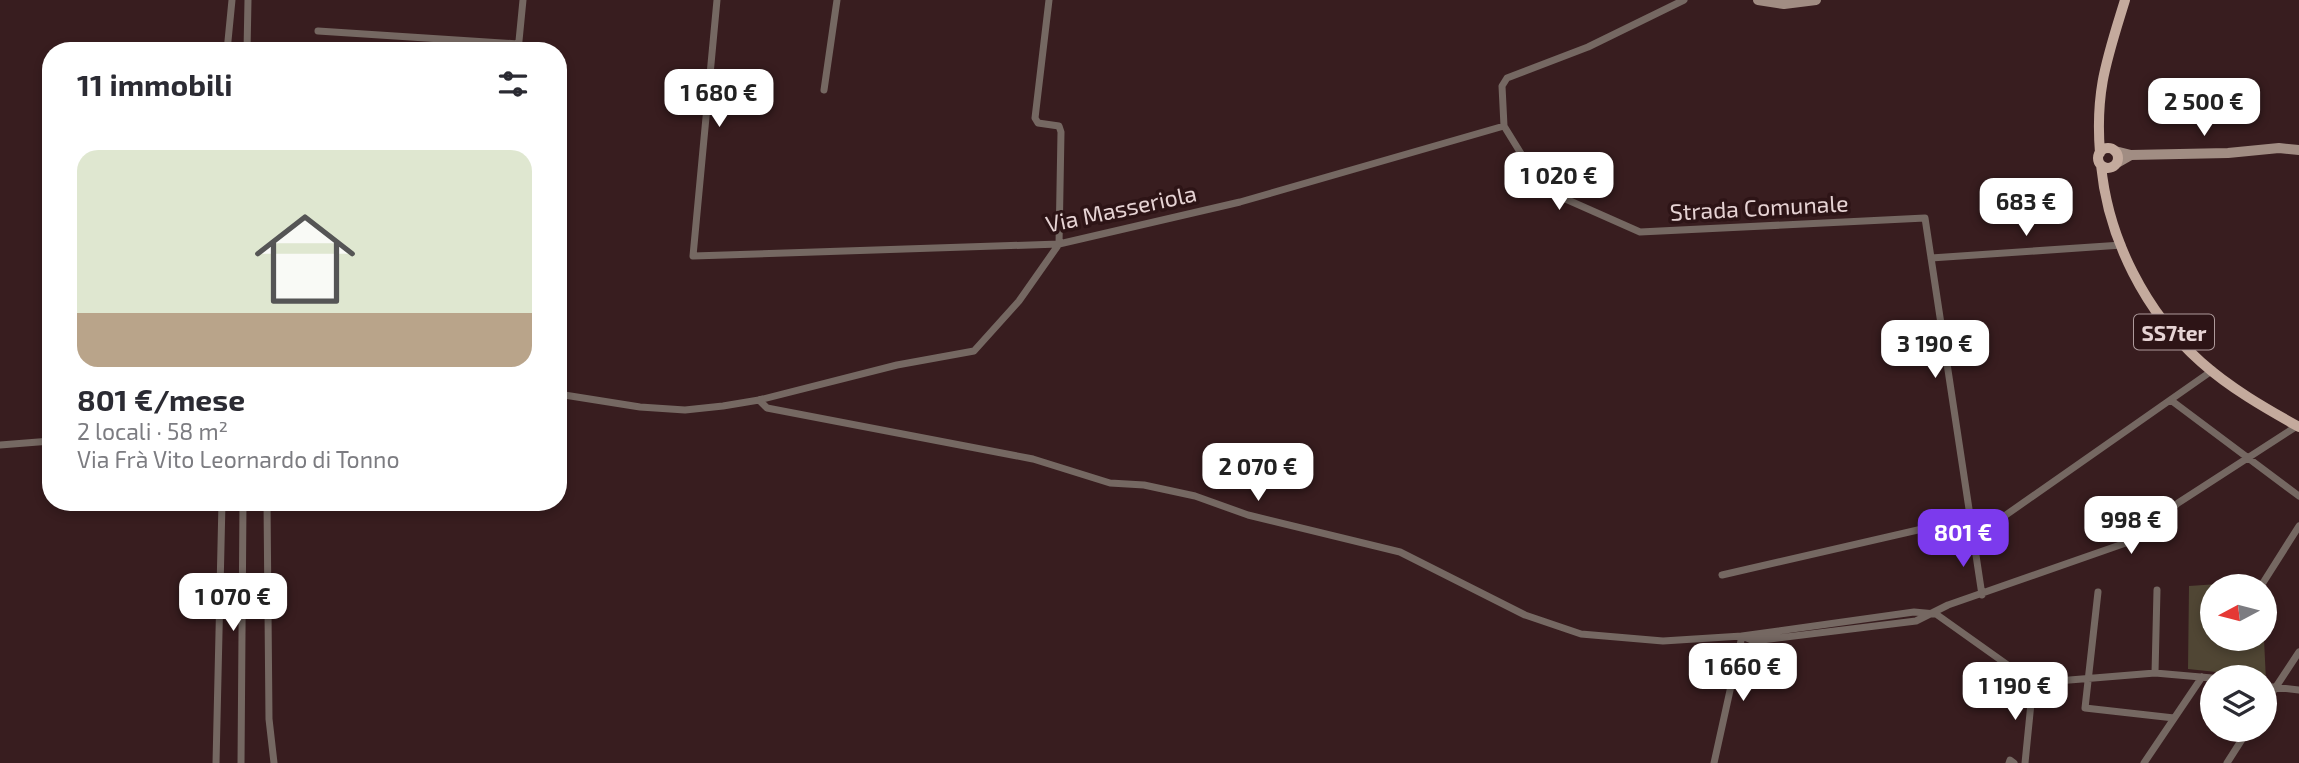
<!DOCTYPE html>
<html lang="it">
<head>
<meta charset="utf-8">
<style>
  :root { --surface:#fff; --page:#f2f2f3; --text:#2b2b33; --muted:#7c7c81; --accent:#7c3aed }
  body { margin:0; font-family:"Exo 2",sans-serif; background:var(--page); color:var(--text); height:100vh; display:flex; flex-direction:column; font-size:26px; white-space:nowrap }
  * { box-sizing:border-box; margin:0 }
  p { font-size:23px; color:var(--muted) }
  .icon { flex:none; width:38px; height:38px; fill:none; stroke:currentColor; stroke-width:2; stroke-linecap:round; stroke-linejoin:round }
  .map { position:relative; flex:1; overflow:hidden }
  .side { position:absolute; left:42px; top:42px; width:525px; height:469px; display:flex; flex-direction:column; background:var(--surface); border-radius:28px; box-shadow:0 4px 10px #0003 }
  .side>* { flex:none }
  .needle { width:46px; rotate:263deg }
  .fabs { position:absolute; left:2200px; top:574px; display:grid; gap:14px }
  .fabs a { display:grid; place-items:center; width:77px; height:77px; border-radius:50%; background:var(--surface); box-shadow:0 4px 10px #0003; font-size:35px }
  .price { position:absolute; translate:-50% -60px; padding:0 16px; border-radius:14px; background:#fff; color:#222; font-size:23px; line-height:46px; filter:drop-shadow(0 2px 4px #0008) }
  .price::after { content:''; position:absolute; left:50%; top:42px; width:21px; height:16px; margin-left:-10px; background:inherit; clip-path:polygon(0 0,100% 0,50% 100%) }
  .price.active { background:var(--accent); color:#fff }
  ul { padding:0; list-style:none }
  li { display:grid; align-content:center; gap:14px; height:371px; padding:0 35px }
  li span { display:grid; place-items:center; height:217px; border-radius:21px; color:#555 }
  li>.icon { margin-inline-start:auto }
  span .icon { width:126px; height:126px; fill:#fffc; stroke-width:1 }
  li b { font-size:30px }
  h2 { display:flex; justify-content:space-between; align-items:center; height:84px; padding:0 35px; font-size:30px }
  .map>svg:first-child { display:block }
  .green { fill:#504634 }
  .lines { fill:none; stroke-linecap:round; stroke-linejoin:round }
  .street { stroke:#756862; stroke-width:7 }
  .secondary { stroke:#a18d83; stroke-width:10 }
  .primary { stroke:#c4aa9d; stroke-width:10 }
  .labels { text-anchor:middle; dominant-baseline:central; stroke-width:7; stroke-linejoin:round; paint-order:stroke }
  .shield { fill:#2d1416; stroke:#ae9a9b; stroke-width:2 }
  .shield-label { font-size:21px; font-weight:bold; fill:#e6d3d4 }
  .street-label { font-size:23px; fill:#e6d3d4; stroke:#2d1416 }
</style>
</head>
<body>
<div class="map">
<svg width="2299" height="763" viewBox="0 0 2299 763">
  <rect width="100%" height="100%" fill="#381d1f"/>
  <!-- green -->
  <path class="green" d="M 2261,581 L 2261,586 L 2212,586 L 2212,639 L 2264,639 L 2266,681 L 2264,677 L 2188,669 L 2189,586 Z"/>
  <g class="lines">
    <!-- street -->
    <path class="street" d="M 717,0 L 693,256 L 1059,244 L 1240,202 L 1504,126
      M 1684,0 L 1588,47 L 1507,78 L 1502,86 L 1504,126 L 1543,189 L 1640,232 L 1925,218 L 1982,595
      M 318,31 L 519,44
      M 227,51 L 232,0
      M 247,51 L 248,0
      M 518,51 L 523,0
      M 824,90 L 837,0
      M 1931,258 L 2122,245
      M 558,394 L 640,407 L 685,410 L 723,406 L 759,400 L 897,365 L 974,351 L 1019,301 L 1059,244 L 1061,132 L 1059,126 L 1038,123 L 1035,118 L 1049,0
      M 759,400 L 767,408 L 1033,459 L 1110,483 L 1144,485 L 1195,496 L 1248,515 L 1400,552 L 1525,615 L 1581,634 L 1663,641 L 1742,636 L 1714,763
      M 2172,401 L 2299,496
      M 0,445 L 51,441
      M 267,502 L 269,719 L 274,763
      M 1973,538 L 2213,370
      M 1722,575 L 1970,518
      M 2261,586 L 2299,526
      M 2098,592 L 2085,708 L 2174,718
      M 2155,673 L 2157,590
      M 2212,678 L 2155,673 L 2033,683 L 1936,614 L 1914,612 L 1742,636 L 1754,641 L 1916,621 L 1948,605 L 2140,538 L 2178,503 L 2297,426
      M 2264,686 L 2299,690
      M 2264,705 L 2299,652
      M 216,763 L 222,502
      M 241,763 L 243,502
      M 2009,763 L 2010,760 L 2014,763
      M 2025,763 L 2033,683
      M 2144,763 L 2202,677
      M 2227,763 L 2248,730"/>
    <!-- secondary -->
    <path class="secondary" d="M 1758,0 L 1784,4 L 1816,0
      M 2115,151 L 2131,155 L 2228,153 L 2279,148 L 2299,150
      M 2117,163 L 2131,155"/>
    <!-- primary -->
    <path class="primary" d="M2098 158a10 10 0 1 1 20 0a10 10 0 1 1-20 0Z
      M 2100,153 C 2095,90 2107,59 2125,0
      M 2101,165 C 2108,239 2146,313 2201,362 C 2230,388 2265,408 2299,427"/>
  </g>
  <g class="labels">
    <!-- shield labels -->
    <rect class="shield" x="2134" y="314.5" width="80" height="35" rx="5"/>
    <g class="shield-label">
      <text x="2174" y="332">SS7ter</text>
    </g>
    <!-- street labels -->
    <g class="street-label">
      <text transform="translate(1759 207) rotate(-3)">Strada Comunale</text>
      <text transform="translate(1121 208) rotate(-12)">Via Masseriola</text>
    </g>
  </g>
</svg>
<div class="fabs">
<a><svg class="needle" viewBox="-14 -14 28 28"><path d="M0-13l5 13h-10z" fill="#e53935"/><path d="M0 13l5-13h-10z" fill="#7c7c81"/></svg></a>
<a><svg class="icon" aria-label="layers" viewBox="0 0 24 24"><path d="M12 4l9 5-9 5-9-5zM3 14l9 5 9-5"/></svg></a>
</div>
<b class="price" style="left:719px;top:129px">1 680 €</b>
<b class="price" style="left:2204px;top:138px">2 500 €</b>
<b class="price" style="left:1559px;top:212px">1 020 €</b>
<b class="price" style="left:2026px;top:238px">683 €</b>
<b class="price" style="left:1935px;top:380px">3 190 €</b>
<b class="price" style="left:1258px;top:503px">2 070 €</b>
<b class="price" style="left:2131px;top:556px">998 €</b>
<b class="price active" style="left:1963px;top:569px">801 €</b>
<b class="price" style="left:233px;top:633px">1 070 €</b>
<b class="price" style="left:1743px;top:703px">1 660 €</b>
<b class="price" style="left:2015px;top:722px">1 190 €</b>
<section class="side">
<h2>11 immobili<svg class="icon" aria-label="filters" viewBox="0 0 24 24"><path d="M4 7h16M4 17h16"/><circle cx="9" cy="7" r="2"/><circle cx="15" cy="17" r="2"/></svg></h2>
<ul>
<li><span style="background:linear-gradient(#dfe7d0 75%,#b9a48a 0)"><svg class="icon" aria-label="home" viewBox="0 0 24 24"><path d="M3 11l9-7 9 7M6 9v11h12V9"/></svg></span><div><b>801 €/mese</b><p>2 locali · 58 m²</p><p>Via Frà Vito Leornardo di Tonno</p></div></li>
</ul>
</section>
</div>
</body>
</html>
